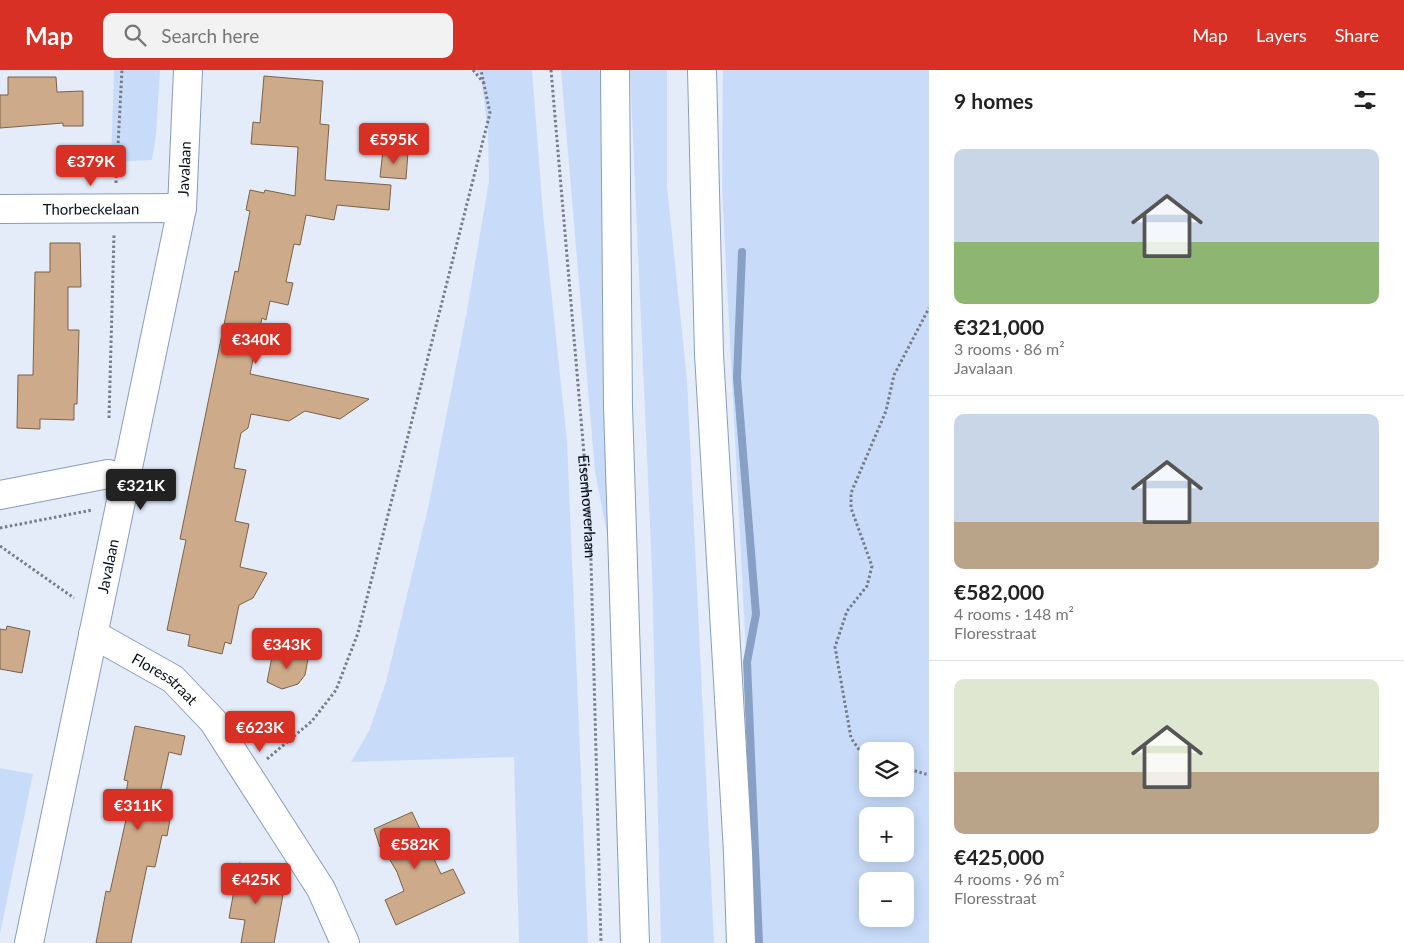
<!DOCTYPE html>
<html lang="en">
<head>
<meta charset="utf-8">
<style>
  :root { --surface:#fff; --page:#f2f2f2; --text:#222; --muted:#767676; --line:#e0e0e0; --accent:#d93025 }
  body { margin:0; font-family:Lato,sans-serif; background:var(--page); color:var(--text); height:100vh; display:flex; flex-direction:column; font-size:19px; white-space:nowrap }
  * { box-sizing:border-box; margin:0 }
  p { font-size:16px; color:var(--muted) }
  .icon { flex:none; width:28px; height:28px; fill:none; stroke:currentColor; stroke-width:2; stroke-linecap:round; stroke-linejoin:round }
  .map { position:relative; flex:1; overflow:hidden }
  .drawer { display:flex; flex-direction:column; background:var(--surface); width:475px }
  .drawer>* { flex:none }
  .tools { position:absolute; left:859px; top:672px; display:grid; gap:10px }
  .tools a { display:grid; place-items:center; width:55px; height:55px; border-radius:10px; background:var(--surface); box-shadow:0 2px 12px #0003; font-size:25px }
  .price { position:absolute; translate:-50% -42px; padding:0 11px; border-radius:5px; background:var(--accent); color:#fff; font-size:16px; line-height:32px; filter:drop-shadow(0 1px 2px #0008) }
  .price::after { content:''; position:absolute; left:50%; top:30px; width:15px; height:11px; margin-left:-8px; background:inherit; clip-path:polygon(0 0,100% 0,50% 100%) }
  .price.selected { background:#222; color:#fff }
  ul { padding:0; list-style:none }
  li { display:grid; align-content:center; gap:10px; height:265px; padding:0 25px }
  li+li { border-top:1px solid var(--line) }
  li span { display:grid; place-items:center; height:155px; border-radius:10px; color:#555 }
  li>.icon { margin-inline-start:auto }
  span .icon { width:90px; height:90px; fill:#fffc; stroke-width:1 }
  li b { font-size:21px }
  h2 { display:flex; justify-content:space-between; align-items:center; height:60px; padding:0 25px; font-size:21px }
  header { display:flex; align-items:center; gap:30px; box-sizing:border-box; height:70px; padding:0 25px; background:var(--accent); color:#fff }
  header strong { font-size:24px }
  nav { display:flex; gap:28px; margin-inline-start:auto; font-size:18px }
  .search { width:350px; height:45px; background:var(--page); display:flex; align-items:center; gap:12px; box-sizing:border-box; padding:0 18px; border-radius:10px; color:var(--muted); font-size:19px }
  main { display:flex; flex:1; min-height:0 }
  .map>svg:first-child { display:block }
  .green { fill:#c8dcfa; fill-rule:evenodd }
  .lines { fill:none; stroke-linecap:round; stroke-linejoin:round }
  .stream { stroke:#88a0c3; stroke-width:8 }
  .building { fill:#ccaa8a; stroke:#7b624a }
  .minor-casing { stroke:#899dba; stroke-width:30 }
  .major-casing { stroke:#899dba; stroke-width:30 }
  .path { stroke:#767d89; stroke-width:3; stroke-dasharray:2.5 2.5; stroke-linecap:butt }
  .minor { stroke:#fff; stroke-width:28 }
  .major { stroke:#fff; stroke-width:28 }
  .labels { text-anchor:middle; dominant-baseline:central; stroke-width:4; stroke-linejoin:round; paint-order:stroke }
  .street-label { font-size:15px; fill:#070e18; stroke:#fff }
</style>
</head>
<body>
<header>
<strong>Map</strong>
<div class="search"><svg class="icon" aria-label="search" viewBox="0 0 24 24"><circle cx="10" cy="10" r="6"/><path d="M15 15l6 6"/></svg>Search here</div>
<nav><a>Map</a><a>Layers</a><a>Share</a></nav>
</header>
<main>
<div class="map">
<svg width="929" height="873" viewBox="0 0 929 873">
  <rect width="100%" height="100%" fill="#e4ecf9"/>
  <!-- green -->
  <path class="green" d="M 114,0 L 160,0 L 156,65 L 152,90 L 111,92 Z
    M 476,0 L 532,0 L 543,143 L 567,371 L 588,873 L 519,873 L 514,687 L 351,692 L 369,661 L 386,612 L 428,438 L 466,246 L 489,111 L 488,61 L 481,6 Z
    M 561,0 L 599,0 L 602,10 L 612,489 L 595,402 Z
    M 630,0 L 667,0 L 667,116 L 687,310 L 714,873 L 661,873 L 652,502 Z
    M 723,0 L 929,0 L 929,873 L 761,873 L 722,118 ZM 868,681 L 905,681 L 905,719 L 868,719 ZM 905,746 L 905,784 L 868,784 L 868,746 ZM 868,811 L 905,811 L 905,849 L 868,849 Z
    M 0,698 L 33,704 L 0,864 Z"/>
  <g class="lines">
    <!-- stream -->
    <path class="stream" d="M 742,182 L 737,308 L 756,544 L 747,592 L 759,873"/>
  </g>
  <!-- building -->
  <path class="building" d="M 264,6 L 323,11 L 320,54 L 329,55 L 325,110 L 391,115 L 389,140 L 337,135 L 334,150 L 306,145 L 300,175 L 294,174 L 286,212 L 293,213 L 288,235 L 270,231 L 266,250 L 262,248 L 250,304 L 369,329 L 340,349 L 305,341 L 289,351 L 251,344 L 248,358 L 241,363 L 234,398 L 246,400 L 235,451 L 249,454 L 240,497 L 267,503 L 253,528 L 239,535 L 231,574 L 225,572 L 222,584 L 188,576 L 190,565 L 167,560 L 186,470 L 180,469 L 235,201 L 238,202 L 250,141 L 246,140 L 250,120 L 264,123 L 265,120 L 295,126 L 298,77 L 251,74 L 253,52 L 260,53 Z
    M 8,7 L 56,7 L 57,22 L 83,21 L 83,56 L 63,56 L 63,53 L 0,58 L 0,25 L 8,25 Z
    M 383,80 L 408,82 L 406,109 L 380,107 Z
    M 50,173 L 80,173 L 81,217 L 68,217 L 68,260 L 79,260 L 77,334 L 74,334 L 74,350 L 40,349 L 40,359 L 17,358 L 18,305 L 33,305 L 35,202 L 50,202 Z
    M 7,556 L 30,561 L 22,603 L 0,599 L 0,559 L 6,560 Z
    M 273,582 L 308,589 L 305,605 L 298,614 L 282,619 L 267,612 Z
    M 135,656 L 185,666 L 181,685 L 169,682 L 156,741 L 171,744 L 167,766 L 162,765 L 155,797 L 147,796 L 131,873 L 96,873 L 106,821 L 110,822 L 129,736 L 124,735 L 128,711 L 124,710 Z
    M 412,742 L 441,804 L 453,799 L 465,823 L 396,855 L 385,830 L 404,821 L 397,802 L 383,778 L 380,777 L 374,759 Z
    M 239,793 L 269,799 L 266,817 L 271,818 L 270,821 L 283,825 L 274,873 L 241,873 L 245,850 L 229,848 Z"/>
  <g class="lines">
    <defs>
      <g id="minor">
        <path id="s2" d="M 0,139 L 182,138"/>
        <path d="M 0,425 L 108,404 L 125,409"/>
        <path id="s3" d="M 93,564 L 173,609 L 213,651 L 321,819 L 345,873"/>
        <path id="s4" d="M 29,873 L 182,138 L 188,0"/>
      </g>
      <path id="major" d="M 615,0 L 618,336 L 635,873
        M 702,0 L 709,284 L 738,783 L 741,873"/>
    </defs>
    <!-- minor casing -->
    <use href="#minor" class="minor-casing"/>
    <!-- major casing -->
    <use href="#major" class="major-casing"/>
    <!-- path -->
    <g class="path">
      <path d="M 473,0 L 484,13"/>
      <path id="s1" d="M 551,0 L 590,454 L 601,873"/>
      <path d="M 116,113 L 122,0"/>
      <path d="M 109,348 L 114,165"/>
      <path d="M 0,458 L 92,440"/>
      <path d="M 0,476 L 74,528"/>
      <path d="M 868,684 L 860,681 L 851,668 L 835,577 L 847,541 L 867,516 L 872,496 L 851,438 L 851,423 L 886,341 L 894,305 L 929,238"/>
      <path d="M 267,689 L 312,651 L 336,620 L 358,563 L 490,43 L 481,0"/>
      <path d="M 905,698 L 929,705"/>
    </g>
    <!-- minor -->
    <use href="#minor" class="minor"/>
    <!-- major -->
    <use href="#major" class="major"/>
  </g>
  <g class="labels">
    <!-- street labels -->
    <g class="street-label">
      <text stroke="none"><textPath href="#s4" startOffset="790">Javalaan</textPath></text>
      <text stroke="none"><textPath href="#s2" startOffset="91">Thorbeckelaan</textPath></text>
      <text stroke="none"><textPath href="#s1" startOffset="438">Eisenhowerlaan</textPath></text>
      <text stroke="none"><textPath href="#s4" startOffset="385">Javalaan</textPath></text>
      <text stroke="none"><textPath href="#s3" startOffset="85">Floresstraat</textPath></text>
    </g>
  </g>
</svg>
<div class="tools">
<a><svg class="icon" aria-label="layers" viewBox="0 0 24 24"><path d="M12 4l9 5-9 5-9-5zM3 14l9 5 9-5"/></svg></a>
<a>+</a>
<a>−</a>
</div>
<b class="price" style="left:394px;top:95px">€595K</b>
<b class="price" style="left:91px;top:117px">€379K</b>
<b class="price" style="left:256px;top:295px">€340K</b>
<b class="price selected" style="left:141px;top:441px">€321K</b>
<b class="price" style="left:287px;top:600px">€343K</b>
<b class="price" style="left:260px;top:683px">€623K</b>
<b class="price" style="left:138px;top:761px">€311K</b>
<b class="price" style="left:415px;top:800px">€582K</b>
<b class="price" style="left:256px;top:835px">€425K</b>
</div>
<section class="drawer">
<h2>9 homes<svg class="icon" aria-label="filters" viewBox="0 0 24 24"><path d="M4 7h16M4 17h16"/><circle cx="9" cy="7" r="2"/><circle cx="15" cy="17" r="2"/></svg></h2>
<ul>
<li><span style="background:linear-gradient(#c9d6e8 60%,#8fb573 0)"><svg class="icon" aria-label="home" viewBox="0 0 24 24"><path d="M3 11l9-7 9 7M6 9v11h12V9"/></svg></span><div><b>€321,000</b><p>3 rooms · 86 m²</p><p>Javalaan</p></div></li>
<li><span style="background:linear-gradient(#c9d6e8 70%,#b9a48a 0)"><svg class="icon" aria-label="home" viewBox="0 0 24 24"><path d="M3 11l9-7 9 7M6 9v11h12V9"/></svg></span><div><b>€582,000</b><p>4 rooms · 148 m²</p><p>Floresstraat</p></div></li>
<li><span style="background:linear-gradient(#dfe7d0 60%,#b9a48a 0)"><svg class="icon" aria-label="home" viewBox="0 0 24 24"><path d="M3 11l9-7 9 7M6 9v11h12V9"/></svg></span><div><b>€425,000</b><p>4 rooms · 96 m²</p><p>Floresstraat</p></div></li>
</ul>
</section>
</main>
</body>
</html>
